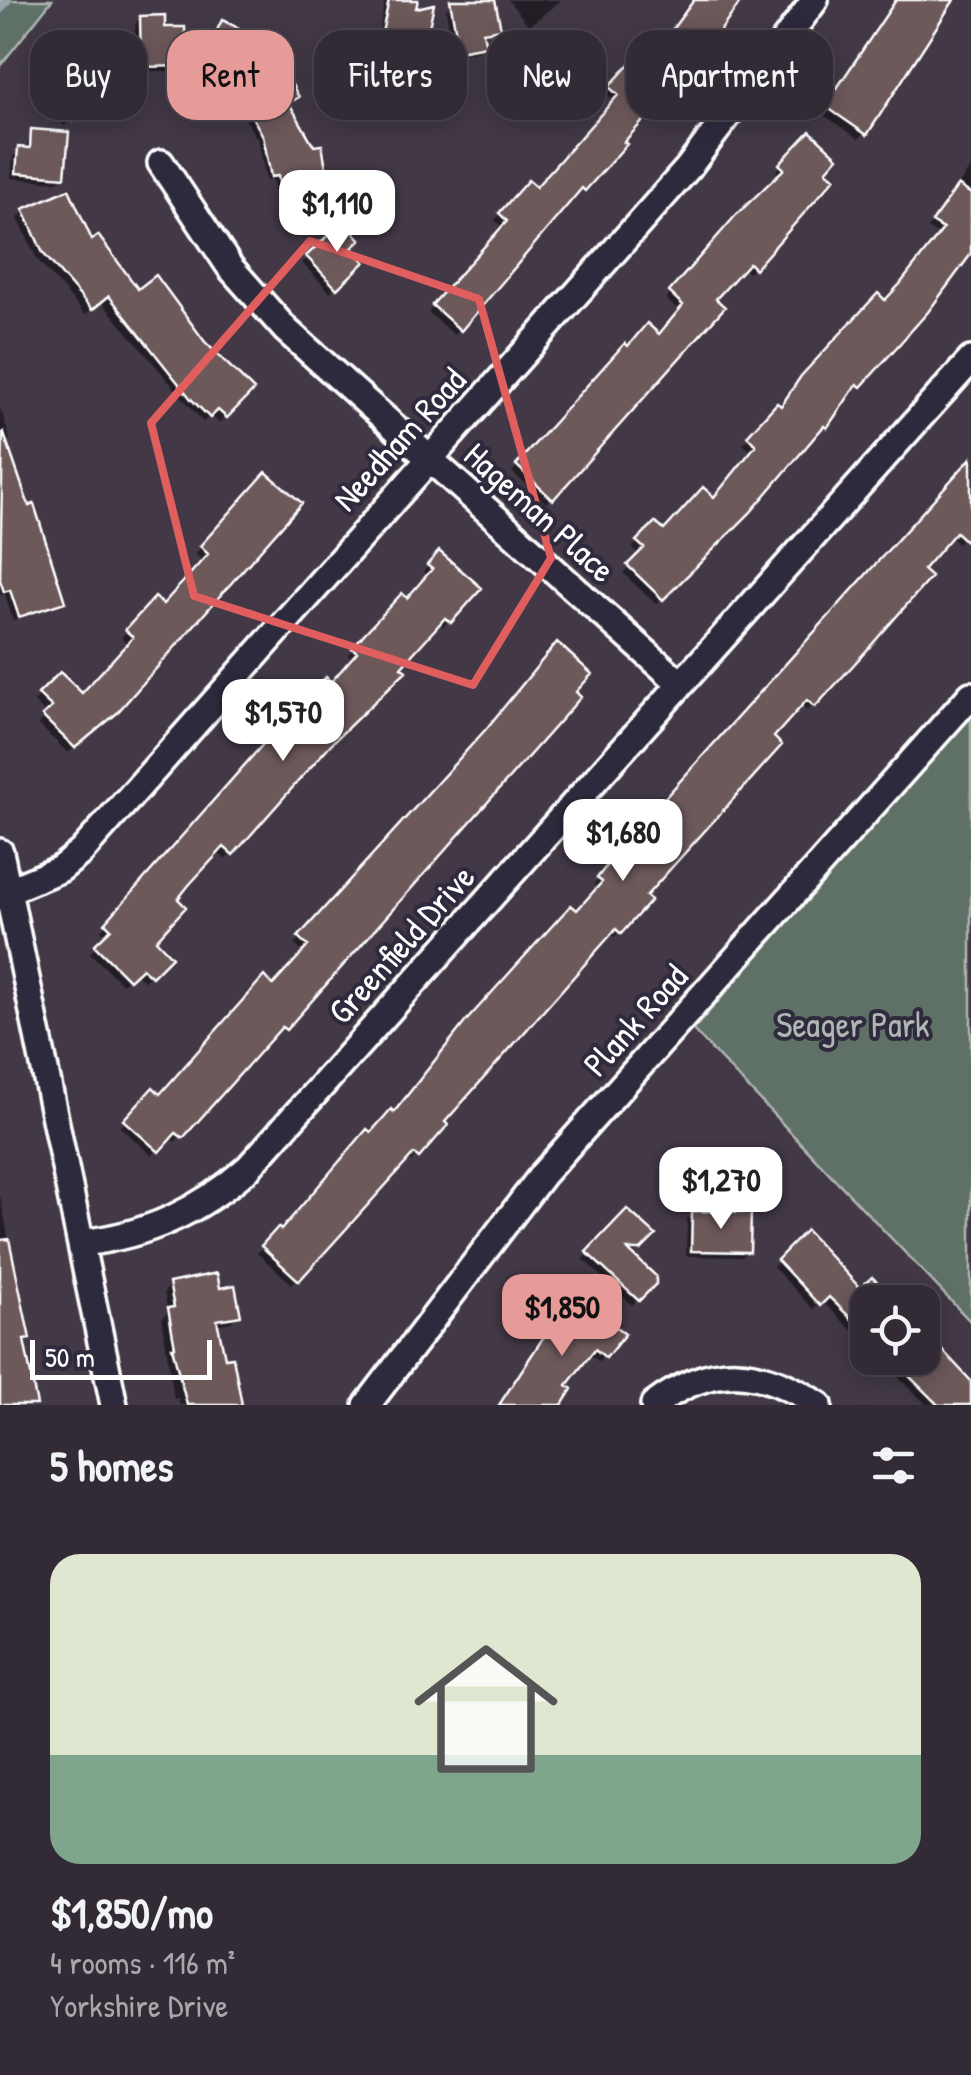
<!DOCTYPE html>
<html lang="en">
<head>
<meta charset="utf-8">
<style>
  :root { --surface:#322a34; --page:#3a323c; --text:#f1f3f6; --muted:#a8a7ac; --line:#4d464f; --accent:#e69b98 }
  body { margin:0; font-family:"Patrick Hand",sans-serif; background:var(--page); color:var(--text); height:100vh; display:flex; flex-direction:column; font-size:38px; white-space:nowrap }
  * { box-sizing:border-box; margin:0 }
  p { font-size:32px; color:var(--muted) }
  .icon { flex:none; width:55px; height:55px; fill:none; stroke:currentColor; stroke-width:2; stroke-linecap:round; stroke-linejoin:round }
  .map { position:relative; height:1405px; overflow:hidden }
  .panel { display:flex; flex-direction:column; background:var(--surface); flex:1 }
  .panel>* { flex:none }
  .top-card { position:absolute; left:30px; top:30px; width:912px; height:90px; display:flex; gap:20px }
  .controls { position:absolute; left:850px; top:1285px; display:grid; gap:20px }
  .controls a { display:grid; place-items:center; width:90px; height:90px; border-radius:20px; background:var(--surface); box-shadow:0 5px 25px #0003,0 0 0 2px var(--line); font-size:50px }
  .scale { position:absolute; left:30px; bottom:25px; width:182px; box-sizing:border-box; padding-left:10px; border:5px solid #fff; border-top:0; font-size:28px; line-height:35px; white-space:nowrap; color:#fff; -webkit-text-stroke:8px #2f2a3d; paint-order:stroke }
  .price { position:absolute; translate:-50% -85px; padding:0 22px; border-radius:20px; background:#fff; color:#222; font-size:32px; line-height:65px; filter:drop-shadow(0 2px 5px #0008) }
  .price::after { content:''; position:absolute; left:50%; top:60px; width:30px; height:22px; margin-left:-15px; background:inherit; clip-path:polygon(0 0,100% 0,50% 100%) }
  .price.active { background:var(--accent); color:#111 }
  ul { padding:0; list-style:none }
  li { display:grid; align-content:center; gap:20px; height:530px; padding:0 50px }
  li span { display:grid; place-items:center; height:310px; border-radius:30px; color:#555 }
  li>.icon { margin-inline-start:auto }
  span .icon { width:180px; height:180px; fill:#fffc; stroke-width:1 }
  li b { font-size:42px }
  h2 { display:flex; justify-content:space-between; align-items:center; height:120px; padding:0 50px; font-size:42px }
  .chip { padding:0 35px; border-radius:30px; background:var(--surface); box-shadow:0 5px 25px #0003,0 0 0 2px var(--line); font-size:35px; line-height:90px }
  .chip.active { background:var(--accent); color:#111 }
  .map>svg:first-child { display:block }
  .green { fill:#5f6f66; stroke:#afb7b2; stroke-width:2.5 }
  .shadow { fill:#0007 }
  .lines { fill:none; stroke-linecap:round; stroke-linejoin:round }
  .stream { stroke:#95a5ad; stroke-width:8 }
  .building { fill:#6d585a; stroke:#fff; stroke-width:2.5 }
  .street-casing { stroke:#fff; stroke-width:32 }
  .street { stroke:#2f2a3d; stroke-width:25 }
  .marked { fill:none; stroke:#e05e5e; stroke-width:8; stroke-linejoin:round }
  .labels { text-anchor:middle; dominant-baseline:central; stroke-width:8; stroke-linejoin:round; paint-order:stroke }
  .street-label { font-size:35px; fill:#fff; stroke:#2f2a3d }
  .park-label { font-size:35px; fill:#afb7b2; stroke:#2f2a3d }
</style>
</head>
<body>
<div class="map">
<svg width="971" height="1405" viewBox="0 0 971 1405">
  <rect width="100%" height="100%" fill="#423846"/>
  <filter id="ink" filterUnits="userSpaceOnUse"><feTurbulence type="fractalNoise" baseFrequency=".01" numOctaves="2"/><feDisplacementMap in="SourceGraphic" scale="20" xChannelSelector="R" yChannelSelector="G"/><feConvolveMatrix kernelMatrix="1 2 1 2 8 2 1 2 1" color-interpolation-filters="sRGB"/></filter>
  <g filter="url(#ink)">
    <!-- green -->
    <path class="green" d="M 0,0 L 52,0 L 0,66 Z
      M 971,713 L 971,1322 L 693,1030 Z"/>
    <!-- shadow -->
    <path class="shadow" d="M 385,0 L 415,0 L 413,11 L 423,45 L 417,50 L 377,42 Z
      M 471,0 L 493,0 L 498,28 L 481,36 L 483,45 L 477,51 L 454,55 L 446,9 Z
      M 508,0 L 561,0 L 529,26 Z
      M 694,0 L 738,0 L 696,57 L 682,70 L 672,63 L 649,89 L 583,189 L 575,192 L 454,335 L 428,312 L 503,228 L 495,220 L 528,184 L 536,190 L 615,102 L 606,94 L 639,57 L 647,64 Z
      M 900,0 L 951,0 L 859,139 L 821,113 Z
      M 141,19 L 183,65 L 177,71 L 136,71 L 135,24 Z
      M 222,23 L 238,87 L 233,93 L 195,75 Z
      M 57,65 L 69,88 L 86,101 L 65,126 L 31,99 Z
      M 296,97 L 287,105 L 328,189 L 322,195 L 277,203 L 273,180 L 266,181 L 259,142 L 238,107 L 244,101 Z
      M 32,131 L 63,176 L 57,182 L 11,178 L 13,156 L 25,151 Z
      M 810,135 L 822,171 L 831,179 L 753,267 L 748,273 L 742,267 L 713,299 L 721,307 L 546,503 L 512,472 L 625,346 L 658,337 L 680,312 L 666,299 L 731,224 L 781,176 L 776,171 Z
      M 971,167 L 971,245 L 926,310 L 851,389 L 825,427 L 817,430 L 747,510 L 656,604 L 623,573 L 640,556 L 632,548 L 655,525 L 664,534 L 714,500 L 752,452 L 743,444 L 885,303 L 939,236 L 928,228 Z
      M 25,211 L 92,244 L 137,292 L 203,344 L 251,390 L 219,423 L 211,415 L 203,422 L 101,301 L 85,315 L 37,259 L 18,218 Z
      M 343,225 L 349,248 L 362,262 L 330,292 L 302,263 Z
      M 0,407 L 10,439 L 5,444 L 62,601 L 13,621 L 5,594 L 0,595 Z
      M 971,466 L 971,529 L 958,544 L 949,536 L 919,570 L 865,648 L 807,711 L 800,704 L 642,896 L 620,932 L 614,937 L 609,933 L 441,1122 L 444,1125 L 417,1156 L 411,1162 L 407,1158 L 292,1284 L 257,1253 L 393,1114 L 577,913 L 598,888 L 594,884 L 622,848 Z
      M 266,475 L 106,721 L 68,753 L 38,724 L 47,715 L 34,702 L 60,675 L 82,696 L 128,645 L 121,638 L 155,600 L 163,607 L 204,562 L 195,554 Z
      M 439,554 L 478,588 L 443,627 L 438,622 L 231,854 L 225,859 L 217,852 L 174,899 L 152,940 L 169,957 L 144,981 L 134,972 L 122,984 L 90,953 L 107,936 L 101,930 L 251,760 L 331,685 L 353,660 L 348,655 L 358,643 L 428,577 L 423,572 Z
      M 572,692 L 578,697 L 175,1142 L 169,1137 L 152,1156 L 120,1127 L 153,1091 L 160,1097 L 273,988 L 304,953 L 294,944 L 480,738 Z
      M 0,1195 L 28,1338 L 22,1344 L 35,1405 L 0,1405 Z
      M 627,1212 L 652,1235 L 631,1257 L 653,1283 L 632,1305 L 583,1259 Z
      M 693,1214 L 748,1251 L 742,1257 L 686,1256 L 687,1219 Z
      M 806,1234 L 860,1292 L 872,1280 L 893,1302 L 868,1302 L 868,1346 L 822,1301 L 813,1309 L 773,1267 Z
      M 171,1285 L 218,1291 L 238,1315 L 231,1322 L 216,1325 L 223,1361 L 241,1405 L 180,1405 L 178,1398 L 174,1399 L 162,1318 L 168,1312 L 164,1292 Z
      M 579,1311 L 604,1356 L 599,1362 L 588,1353 L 563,1386 L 559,1405 L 500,1405 L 549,1330 L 563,1331 Z
      M 879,1358 L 922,1358 L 971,1384 L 971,1405 L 927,1405 Z"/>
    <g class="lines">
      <!-- stream -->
      <path class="stream" d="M 0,10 L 8,0"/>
    </g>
    <!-- building -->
    <path class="building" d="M 389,0 L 418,0 L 416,8 L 434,4 L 425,46 L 381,37 Z
      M 450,0 L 495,0 L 501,29 L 483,32 L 486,46 L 459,51 Z
      M 694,0 L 742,0 L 704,54 L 700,51 L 689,66 L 679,59 L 652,89 L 663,99 L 624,142 L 627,144 L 585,191 L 582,188 L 461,331 L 432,305 L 507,221 L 499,213 L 528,180 L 536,187 L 618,95 L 609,87 L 639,53 L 648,62 Z
      M 896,0 L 954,0 L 867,135 L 825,106 Z
      M 165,15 L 165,27 L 185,27 L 186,66 L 141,67 L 140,16 Z
      M 222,20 L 264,40 L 240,89 L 198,69 Z
      M 63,56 L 83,73 L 72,87 L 90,101 L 73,122 L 35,92 Z
      M 286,74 L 299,97 L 289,103 L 314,146 L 322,145 L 330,190 L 282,199 L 278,176 L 271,177 L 263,136 L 242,99 Z
      M 31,129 L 69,132 L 65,177 L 16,173 L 18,147 L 30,148 Z
      M 810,131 L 838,157 L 826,171 L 835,178 L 755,269 L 749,263 L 716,299 L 725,307 L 553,500 L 516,465 L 625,343 L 628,346 L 647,323 L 659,334 L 683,305 L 669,292 L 736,215 L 784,169 L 779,164 Z
      M 958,185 L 971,194 L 971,254 L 928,312 L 861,387 L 857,384 L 827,428 L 824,426 L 750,513 L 663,600 L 627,565 L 644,548 L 636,541 L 655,522 L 664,530 L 703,487 L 714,497 L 756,445 L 747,436 L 777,403 L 781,406 L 801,376 L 878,293 L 885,300 L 900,284 L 943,229 L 932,222 Z
      M 69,189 L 92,240 L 98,235 L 138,289 L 156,275 L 205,342 L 254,390 L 227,418 L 218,410 L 210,418 L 191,399 L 109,296 L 92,310 L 43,253 L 23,209 Z
      M 343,221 L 361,240 L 352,248 L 365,262 L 337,289 L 306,256 Z
      M 3,431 L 29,506 L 34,504 L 65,602 L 19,617 L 10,590 L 4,592 L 0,580 Z
      M 971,458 L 971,546 L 956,532 L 923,570 L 931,577 L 867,650 L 815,707 L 807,700 L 774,737 L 782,745 L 646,896 L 651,900 L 621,934 L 616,929 L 445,1122 L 448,1125 L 419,1158 L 414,1154 L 299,1281 L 261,1246 L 278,1227 L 281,1230 L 367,1129 L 371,1132 L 391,1109 L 394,1112 L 466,1021 L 571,905 L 577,910 L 602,882 L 597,878 L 627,840 Z
      M 266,472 L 302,503 L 116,714 L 75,748 L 42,716 L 52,707 L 38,694 L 60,672 L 82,693 L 133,637 L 125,630 L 155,597 L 163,604 L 208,554 L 200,546 Z
      M 439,551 L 482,588 L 451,623 L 445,618 L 401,667 L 406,671 L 332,743 L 233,855 L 224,847 L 189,885 L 178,899 L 186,907 L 156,940 L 172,957 L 152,977 L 142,968 L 129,980 L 94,945 L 111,929 L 105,923 L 287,717 L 326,677 L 331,682 L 357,652 L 352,648 L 364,634 L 402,593 L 407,598 L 432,569 L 427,565 Z
      M 557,642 L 592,674 L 576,692 L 581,697 L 286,1030 L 282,1027 L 183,1138 L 176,1133 L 159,1152 L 123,1120 L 153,1087 L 160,1094 L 264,976 L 273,985 L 308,946 L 298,937 L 486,729 Z
      M 627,1209 L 656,1235 L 641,1250 L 628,1250 L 656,1276 L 656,1284 L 639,1301 L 586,1252 Z
      M 692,1211 L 751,1212 L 750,1252 L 691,1251 Z
      M 806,1230 L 860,1288 L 872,1277 L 898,1302 L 868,1302 L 868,1335 L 829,1297 L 820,1306 L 777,1260 Z
      M 9,1239 L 30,1339 L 24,1340 L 37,1405 L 0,1405 L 0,1240 Z
      M 217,1273 L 220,1288 L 235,1285 L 241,1316 L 217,1320 L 225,1358 L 233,1357 L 242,1405 L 187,1405 L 172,1347 L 175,1347 L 168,1308 L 174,1307 L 169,1283 Z
      M 584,1302 L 625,1334 L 606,1358 L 595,1349 L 567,1385 L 572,1389 L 562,1405 L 499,1405 L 554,1321 L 564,1328 Z
      M 922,1328 L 971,1381 L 971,1405 L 938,1405 L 891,1358 L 922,1358 Z"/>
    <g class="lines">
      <defs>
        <path id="street" d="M 161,163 L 230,267 L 286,330 L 681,684
          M 0,852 L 114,1405
          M 0,894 L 60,869 L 81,852 L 688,168 L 815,0
          M 82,1243 C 148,1235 198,1212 248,1168 L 971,360
          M 367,1405 L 543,1174 L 971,695
          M 654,1405 C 713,1361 759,1366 819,1405"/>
      </defs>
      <!-- street casing -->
      <use href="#street" class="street-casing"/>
      <!-- street -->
      <use href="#street" class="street"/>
    </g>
  </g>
  <!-- marked area -->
  <path class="marked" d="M 310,241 L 479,299 L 551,558 L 473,685 L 194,596 L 151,423 Z"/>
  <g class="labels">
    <!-- street labels -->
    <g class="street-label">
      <text transform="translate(399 439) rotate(-48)">Needham Road</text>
      <text transform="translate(540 512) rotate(42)">Hageman Place</text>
      <text transform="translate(401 944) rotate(-48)">Greenfield Drive</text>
      <text transform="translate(635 1020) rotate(-48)">Plank Road</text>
    </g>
    <!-- park labels -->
    <g class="park-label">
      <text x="853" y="1024">Seager Park</text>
    </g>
  </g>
</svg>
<div class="controls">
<a><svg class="icon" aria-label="locate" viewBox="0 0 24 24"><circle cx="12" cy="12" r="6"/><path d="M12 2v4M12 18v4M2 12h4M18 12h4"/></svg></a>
</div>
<div class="scale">50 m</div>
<b class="price" style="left:337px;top:255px">$1,110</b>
<b class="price" style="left:283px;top:764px">$1,570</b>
<b class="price" style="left:623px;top:884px">$1,680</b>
<b class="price" style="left:721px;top:1232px">$1,270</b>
<b class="price active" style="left:562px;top:1359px">$1,850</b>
<div class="top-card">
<a class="chip">Buy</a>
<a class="chip active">Rent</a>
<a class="chip">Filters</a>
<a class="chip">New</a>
<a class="chip">Apartment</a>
</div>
</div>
<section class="panel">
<h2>5 homes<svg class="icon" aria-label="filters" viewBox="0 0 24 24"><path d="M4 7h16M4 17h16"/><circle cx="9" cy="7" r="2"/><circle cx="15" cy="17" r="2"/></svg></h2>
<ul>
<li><span style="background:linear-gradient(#dfe7d0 65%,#7fa58c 0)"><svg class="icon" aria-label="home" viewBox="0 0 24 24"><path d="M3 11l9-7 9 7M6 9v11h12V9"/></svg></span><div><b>$1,850/mo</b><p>4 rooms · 116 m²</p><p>Yorkshire Drive</p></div></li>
</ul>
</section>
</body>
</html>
